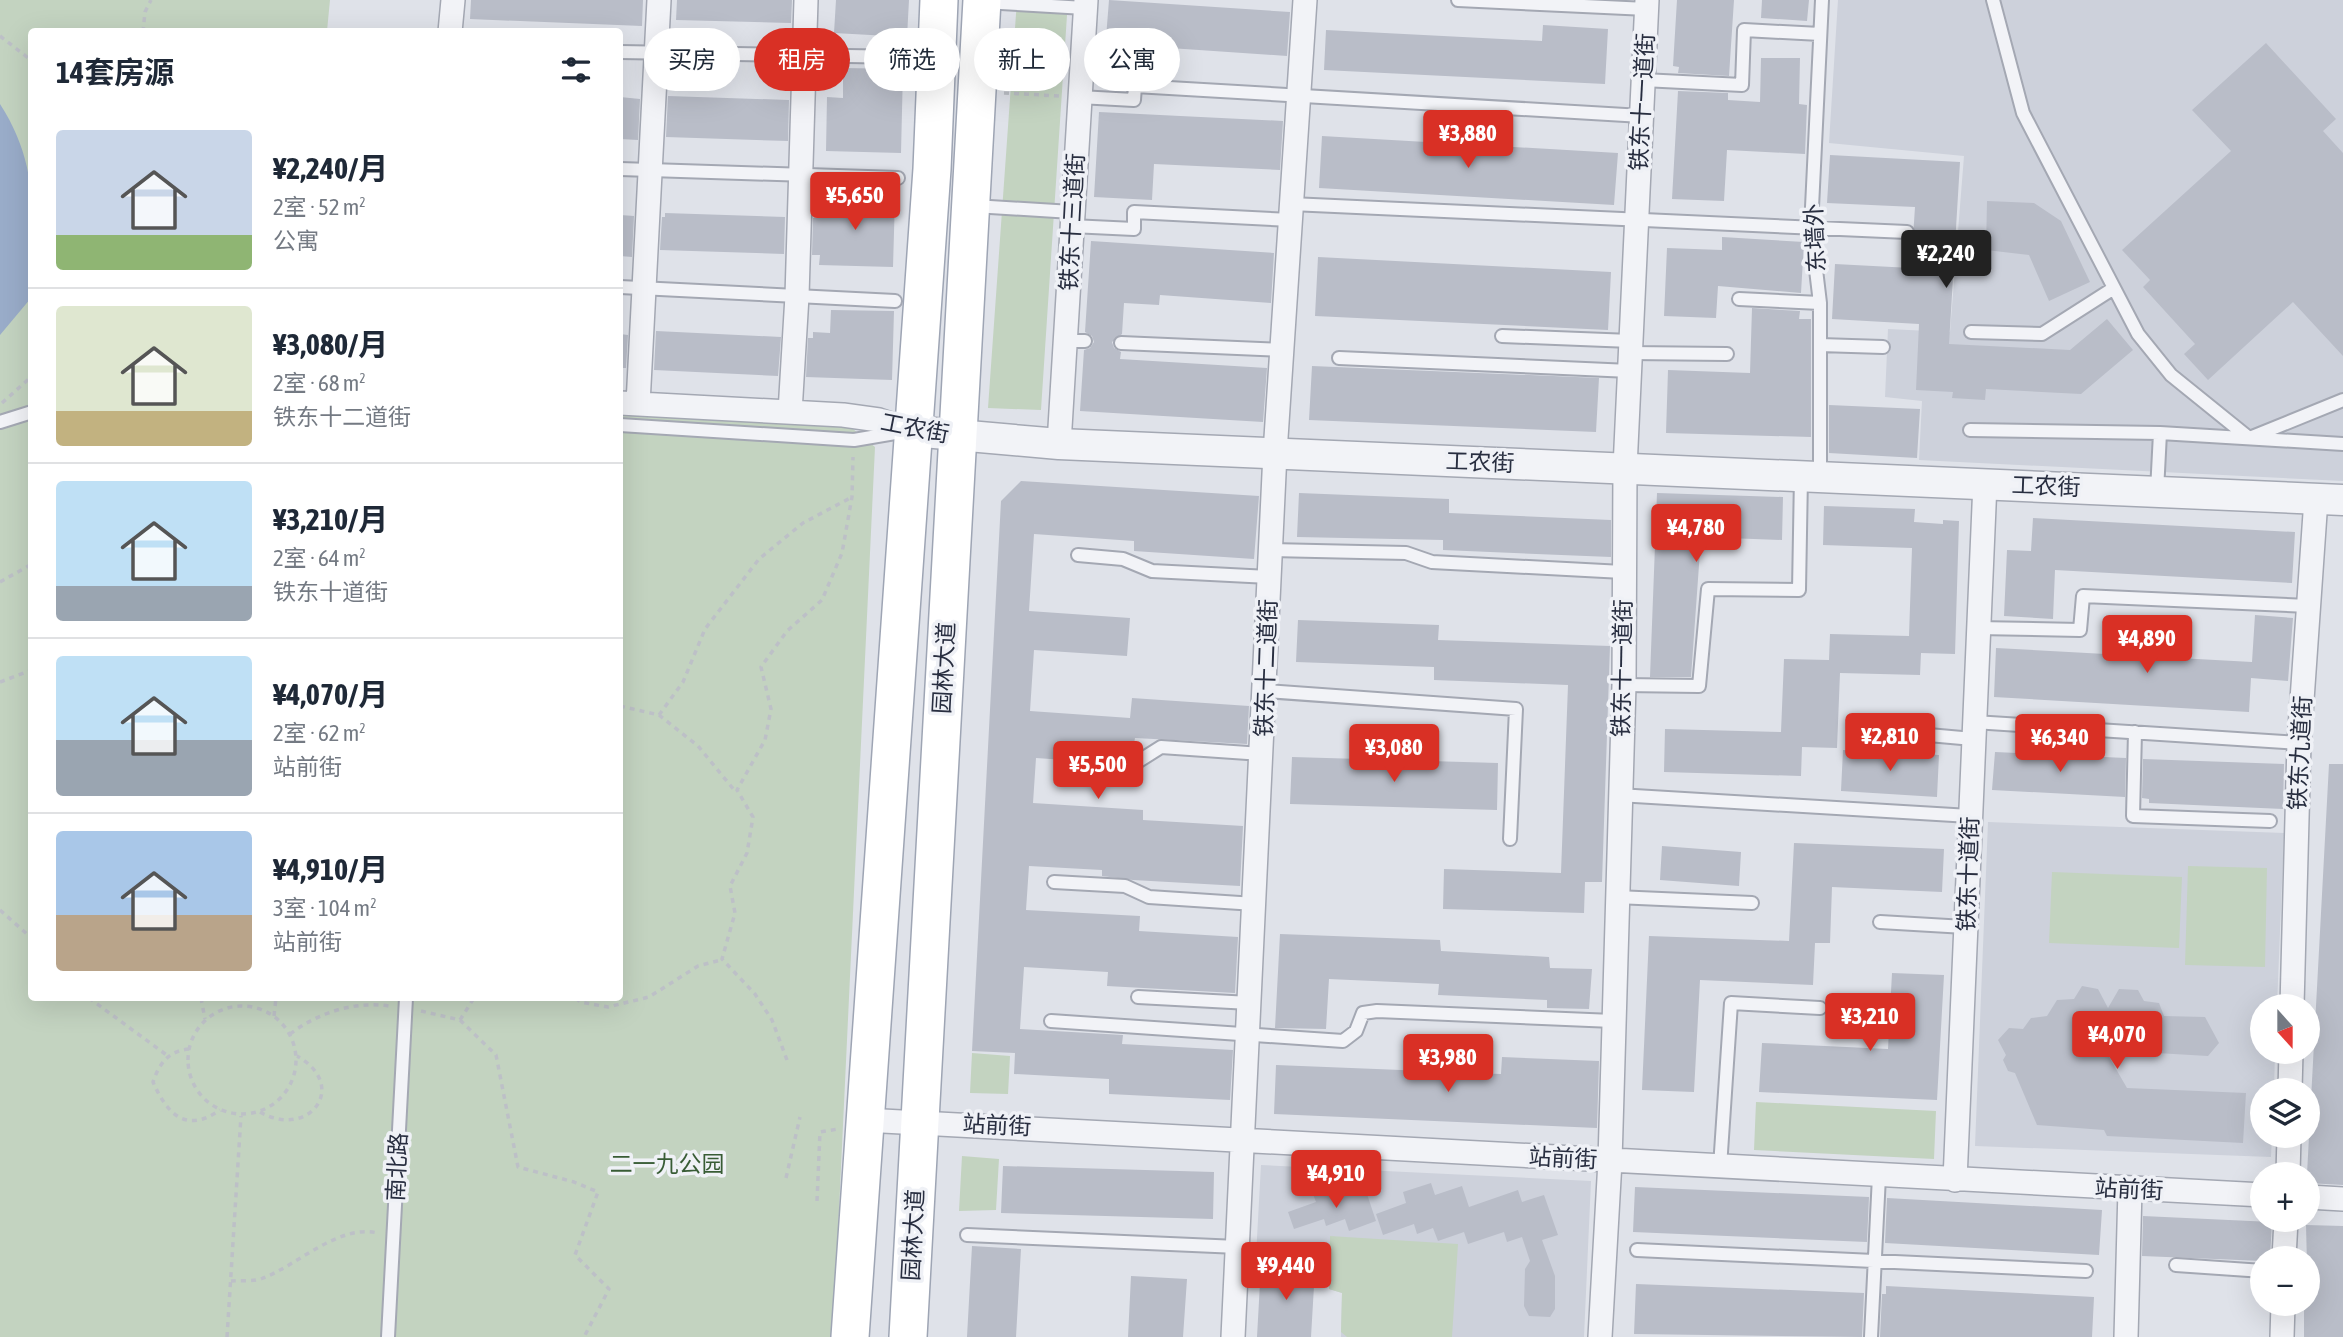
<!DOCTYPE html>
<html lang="zh">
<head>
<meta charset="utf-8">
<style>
  :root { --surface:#fff; --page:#f6f6f7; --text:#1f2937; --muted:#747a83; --line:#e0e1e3; --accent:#d93025 }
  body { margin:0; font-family:"Asap Condensed","Noto Sans SC",sans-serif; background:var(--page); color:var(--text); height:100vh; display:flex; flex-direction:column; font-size:26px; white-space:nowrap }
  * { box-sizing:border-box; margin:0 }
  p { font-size:23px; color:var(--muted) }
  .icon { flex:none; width:38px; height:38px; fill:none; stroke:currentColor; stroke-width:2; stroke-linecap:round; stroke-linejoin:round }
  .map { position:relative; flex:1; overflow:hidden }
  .sheet { position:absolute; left:28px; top:28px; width:595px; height:973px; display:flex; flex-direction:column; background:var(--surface); border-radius:7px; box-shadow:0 7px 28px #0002 }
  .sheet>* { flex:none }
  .banner { position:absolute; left:644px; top:28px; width:665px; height:63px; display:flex; gap:14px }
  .needle { width:46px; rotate:159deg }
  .controls { position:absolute; left:2250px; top:994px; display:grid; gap:14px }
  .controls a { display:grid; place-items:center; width:70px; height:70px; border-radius:50%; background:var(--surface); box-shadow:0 7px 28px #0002; font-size:35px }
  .price { position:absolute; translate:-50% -60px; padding:0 16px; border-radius:7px; background:var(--accent); color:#fff; font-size:23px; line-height:46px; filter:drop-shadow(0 2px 4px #0008) }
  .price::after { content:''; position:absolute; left:50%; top:42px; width:21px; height:16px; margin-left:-10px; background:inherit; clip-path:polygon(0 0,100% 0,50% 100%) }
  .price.current { background:#222; color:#fff }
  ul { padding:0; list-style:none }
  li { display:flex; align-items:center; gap:21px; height:175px; padding:0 28px }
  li+li { border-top:2px solid var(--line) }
  li span { display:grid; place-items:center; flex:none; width:196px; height:140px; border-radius:7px; color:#555 }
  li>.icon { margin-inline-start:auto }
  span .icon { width:84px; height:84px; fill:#fffc; stroke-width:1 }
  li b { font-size:30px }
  h2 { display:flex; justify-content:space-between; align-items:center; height:84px; padding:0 28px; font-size:30px }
  .chip { padding:0 24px; border-radius:32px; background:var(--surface); box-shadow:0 7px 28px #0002; font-size:24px; line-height:63px }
  .chip.current { background:var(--accent); color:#fff }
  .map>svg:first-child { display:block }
  .built { fill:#cdd1db }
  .green { fill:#c3d3c0 }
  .water { fill:#99acc9 }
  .building { fill:#b9bdc8 }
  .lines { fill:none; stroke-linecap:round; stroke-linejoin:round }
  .service-casing { stroke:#a4a8b3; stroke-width:16 }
  .minor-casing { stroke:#a4a8b3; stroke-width:26 }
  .tertiary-casing { stroke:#a4a8b3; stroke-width:33 }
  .primary-casing { stroke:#9ea5b4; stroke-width:40 }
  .path { stroke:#bdc0c7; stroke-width:3.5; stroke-dasharray:5 5; stroke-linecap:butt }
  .service { stroke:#f2f3f7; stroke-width:12 }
  .minor { stroke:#f2f3f7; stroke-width:23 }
  .tertiary { stroke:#f2f3f7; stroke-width:30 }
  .primary { stroke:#fff; stroke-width:37 }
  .labels { text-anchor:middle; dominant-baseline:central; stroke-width:7; stroke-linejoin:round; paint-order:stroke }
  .street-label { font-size:23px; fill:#282e40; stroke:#eff1f6 }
  .park-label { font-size:23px; fill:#385c35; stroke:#eff1f6 }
</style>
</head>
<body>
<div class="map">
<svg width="2343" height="1337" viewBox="0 0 2343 1337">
  <rect width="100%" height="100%" fill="#dfe2e9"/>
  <!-- built -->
  <path class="built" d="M 1838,0 L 2343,0 L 2343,481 L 1919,460 L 1922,401 L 1885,397 L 1888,329 L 1950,332 L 1964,156 L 1829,143 Z
    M 1988,822 L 2284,833 L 2277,1006 L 2263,1006 L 2263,1052 L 2275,1052 L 2274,1090 L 2263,1090 L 2263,1136 L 2272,1136 L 2271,1157 L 1975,1146 Z
    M 1261,1165 L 1591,1181 L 1584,1337 L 1341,1337 L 1342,1293 L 1329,1289 L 1330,1260 L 1256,1256 Z"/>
  <!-- green -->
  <path class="green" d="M 0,0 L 330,0 L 327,31 L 32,32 L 32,998 L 620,998 L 620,410 L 847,424 L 875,447 L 833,1337 L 0,1337 Z
    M 1017,0 L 1068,0 L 1041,410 L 988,408 Z
    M 2188,866 L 2267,868 L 2265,967 L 2185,965 Z
    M 2052,872 L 2182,877 L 2179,948 L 2049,943 Z
    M 972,1053 L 1010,1056 L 1008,1094 L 970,1093 Z
    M 1756,1102 L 1936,1111 L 1934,1159 L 1754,1150 Z
    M 962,1156 L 999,1159 L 996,1210 L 959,1211 Z
    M 1330,1236 L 1458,1244 L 1452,1337 L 1347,1337 L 1341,1332 L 1342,1293 L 1329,1289 Z"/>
  <!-- water -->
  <path class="water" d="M 0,104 C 42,169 32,225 31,298 L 0,335 Z"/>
  <!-- building -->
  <path class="building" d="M 471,0 L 643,0 L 642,26 L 470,19 Z
    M 677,0 L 792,0 L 791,23 L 676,20 Z
    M 836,0 L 909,0 L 907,37 L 834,33 Z
    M 1109,0 L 1290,12 L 1287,56 L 1155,47 L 1153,78 L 1103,76 Z
    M 1677,0 L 1734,0 L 1729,76 L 1678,73 L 1679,67 L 1673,66 Z
    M 1762,0 L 1809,0 L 1807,21 L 1761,18 Z
    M 1543,25 L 1608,29 L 1605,84 L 1324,70 L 1326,30 L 1542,41 Z
    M 2266,43 L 2336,119 L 2323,131 L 2343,153 L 2343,356 L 2293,302 L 2208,380 L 2184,354 L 2195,344 L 2143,287 L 2150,280 L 2122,250 L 2231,151 L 2192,110 Z
    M 1761,58 L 1800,58 L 1799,104 L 1807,105 L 1805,154 L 1727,150 L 1724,201 L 1672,199 L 1678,91 L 1728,93 L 1728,100 L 1760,102 Z
    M 843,68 L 903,69 L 901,153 L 826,151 L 827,97 L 843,98 Z
    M 668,96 L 789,100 L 788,141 L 666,137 Z
    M 620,97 L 640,99 L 638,140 L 620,139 Z
    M 1099,112 L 1283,121 L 1280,170 L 1154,164 L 1152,200 L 1094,197 Z
    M 1322,136 L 1618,153 L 1614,205 L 1319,188 Z
    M 1830,155 L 1960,162 L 1949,344 L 2070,350 L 2107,319 L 2133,350 L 2081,394 L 1986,389 L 1985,400 L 1952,398 L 1953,392 L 1916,390 L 1919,324 L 1832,319 L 1835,264 L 1911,268 L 1915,207 L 1827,203 Z
    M 821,196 L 895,198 L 893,267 L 819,265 L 820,255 L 812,255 L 813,218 L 820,218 Z
    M 1987,201 L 2034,203 L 2061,221 L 2090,282 L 2049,301 L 2029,255 L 1986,250 Z
    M 665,213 L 785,217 L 784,254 L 660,250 L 662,217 L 665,217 Z
    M 620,215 L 634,216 L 632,257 L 620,256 Z
    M 1722,237 L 1804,242 L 1801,293 L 1718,286 L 1716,318 L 1664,316 L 1667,248 L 1722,250 Z
    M 1091,241 L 1274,253 L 1271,303 L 1160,295 L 1159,305 L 1124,303 L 1122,334 L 1112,342 L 1114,348 L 1121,352 L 1120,359 L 1267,368 L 1263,422 L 1080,411 L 1084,350 L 1090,348 L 1094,342 L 1092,336 L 1085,332 Z
    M 1318,257 L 1611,272 L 1608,330 L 1315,316 Z
    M 1752,308 L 1800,311 L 1799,319 L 1811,319 L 1811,437 L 1666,433 L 1668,370 L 1750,373 Z
    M 831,310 L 894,311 L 892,380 L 806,377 L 808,338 L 813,338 L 813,332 L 830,333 Z
    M 656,331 L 781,337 L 778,376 L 654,370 Z
    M 620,334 L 628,335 L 626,368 L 620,368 Z
    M 1312,366 L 1599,378 L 1596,432 L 1309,420 Z
    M 1829,405 L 1920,409 L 1917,458 L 1829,453 Z
    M 1021,481 L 1259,496 L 1254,559 L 1134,551 L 1134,541 L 1034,534 L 1029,611 L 1130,618 L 1127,656 L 1034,650 L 1030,711 L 1130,718 L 1132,698 L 1249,706 L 1247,744 L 1135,738 L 1132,755 L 1074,752 L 1065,760 L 1036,758 L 1033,803 L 1143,810 L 1143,820 L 1243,826 L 1240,886 L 1133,880 L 1102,876 L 1102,870 L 1029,866 L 1026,910 L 1140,916 L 1139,931 L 1238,937 L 1235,993 L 1107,986 L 1108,972 L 1024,967 L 1020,1029 L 1123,1035 L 1122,1044 L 1233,1050 L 1230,1100 L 1109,1094 L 1109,1079 L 1014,1074 L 1015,1053 L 972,1051 L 1001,501 Z
    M 1299,493 L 1449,499 L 1449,513 L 1611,520 L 1611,557 L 1443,550 L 1443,540 L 1297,537 Z
    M 1657,493 L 1783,497 L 1782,540 L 1701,537 L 1691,677 L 1650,677 Z
    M 1824,506 L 1915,509 L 1914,522 L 1943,524 L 1943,520 L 1959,521 L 1955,654 L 1921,653 L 1920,675 L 1840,673 L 1837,748 L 1802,747 L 1801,776 L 1664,772 L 1665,729 L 1781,732 L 1784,659 L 1829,660 L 1830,634 L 1909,636 L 1912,548 L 1823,545 Z
    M 2033,518 L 2295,532 L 2292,583 L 2055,570 L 2053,619 L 2004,616 L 2007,550 L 2031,551 Z
    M 2255,615 L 2293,618 L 2288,681 L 2251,678 L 2249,712 L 1994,697 L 1996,648 L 2252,662 Z
    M 1298,620 L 1439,625 L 1438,640 L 1610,646 L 1602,882 L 1585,882 L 1584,913 L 1443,909 L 1444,869 L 1561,873 L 1568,685 L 1434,680 L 1434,667 L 1296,662 Z
    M 1843,750 L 1939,755 L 1937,797 L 1841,791 Z
    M 1995,752 L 2126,758 L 2125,797 L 1992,790 Z
    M 1292,757 L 1498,763 L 1497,810 L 1290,804 Z
    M 2143,759 L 2284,764 L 2283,809 L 2149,803 L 2149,799 L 2142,798 Z
    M 2329,764 L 2343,764 L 2343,1185 L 2308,1183 L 2307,1174 Z
    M 1794,843 L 1944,849 L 1942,892 L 1832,887 L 1830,943 L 1815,943 L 1813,985 L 1700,980 L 1694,1092 L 1642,1090 L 1649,936 L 1789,941 Z
    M 1662,846 L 1741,852 L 1739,886 L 1660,880 Z
    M 1280,934 L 1440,940 L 1441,951 L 1549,957 L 1550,968 L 1592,969 L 1589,1009 L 1547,1008 L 1547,1000 L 1438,995 L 1439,984 L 1329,979 L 1326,1029 L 1275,1028 Z
    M 1892,973 L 1944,975 L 1937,1100 L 1759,1092 L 1762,1043 L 1888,1049 Z
    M 2082,986 L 2098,989 L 2108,1008 L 2119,989 L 2138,990 L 2144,1001 L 2159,1003 L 2164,1016 L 2205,1017 L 2219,1043 L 2208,1056 L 2105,1050 L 2127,1088 L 2246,1093 L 2243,1143 L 2107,1136 L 2104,1130 L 2037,1125 L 2015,1073 L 2008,1071 L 2003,1060 L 2006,1055 L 1998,1040 L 2009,1028 L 2023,1029 L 2031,1018 L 2047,1016 L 2057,1000 L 2074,999 Z
    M 1502,1057 L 1599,1061 L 1597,1128 L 1274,1114 L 1276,1065 L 1501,1074 Z
    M 1003,1166 L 1214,1172 L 1213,1219 L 1001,1213 Z
    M 1431,1183 L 1435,1195 L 1462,1186 L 1469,1207 L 1518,1190 L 1522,1202 L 1544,1195 L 1558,1235 L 1542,1240 L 1555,1276 L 1555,1309 L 1550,1317 L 1529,1316 L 1524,1306 L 1525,1269 L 1530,1261 L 1522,1237 L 1507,1242 L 1504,1232 L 1468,1244 L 1464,1232 L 1438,1241 L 1433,1228 L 1417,1234 L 1414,1224 L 1383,1235 L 1376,1214 L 1406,1203 L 1403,1192 Z
    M 1333,1187 L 1336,1198 L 1365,1188 L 1376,1221 L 1349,1231 L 1345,1219 L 1326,1226 L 1324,1219 L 1294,1229 L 1288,1212 L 1316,1202 L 1313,1194 Z
    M 1635,1187 L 1869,1197 L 1867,1242 L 1633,1232 Z
    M 1887,1198 L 2102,1210 L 2099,1255 L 1885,1243 Z
    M 2143,1216 L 2272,1222 L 2270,1258 L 2263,1258 L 2263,1261 L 2142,1256 Z
    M 2306,1225 L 2343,1226 L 2343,1337 L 2304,1337 L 2304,1304 L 2308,1304 Z
    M 972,1246 L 1021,1249 L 1016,1337 L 967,1337 Z
    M 1261,1265 L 1315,1269 L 1311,1337 L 1257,1337 Z
    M 1131,1276 L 1187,1279 L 1183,1337 L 1128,1337 Z
    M 1636,1284 L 1864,1293 L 1862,1337 L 1634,1334 Z
    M 1886,1286 L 2094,1297 L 2092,1337 L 1880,1337 L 1882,1294 L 1886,1294 Z"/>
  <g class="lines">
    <defs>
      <path id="service" d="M 1458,0 L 1647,9
        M 1993,0 L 2023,113 L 2138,334 L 2171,375 L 2249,438
        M 984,2 L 1085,8
        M 620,52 L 905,57
        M 1643,80 L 1742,85 L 1744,30 L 1820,34
        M 1079,97 L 1134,100 L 1135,86 L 1642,116
        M 620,169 L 898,178
        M 1291,204 L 1907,232
        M 974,206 L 1072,212
        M 1071,226 L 1134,229 L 1134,212 L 1291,220
        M 620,287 L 895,301
        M 1739,299 L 1820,303
        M 1971,332 L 2042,334 L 2114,288
        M 1502,336 L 1631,341
        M 1065,341 L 1085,341
        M 1121,343 L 1282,350
        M 1820,345 L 1883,347
        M 1630,353 L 1727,354
        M 1339,358 L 1630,371
        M 0,422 L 32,412
        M 620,425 L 854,440 L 901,432
        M 1970,430 L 2160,433 L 2343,444
        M 2252,437 L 2343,400
        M 1820,476 L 1820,303 L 1811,228 L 1822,0
        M 2157,491 L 2160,433
        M 1271,550 L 1406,553 L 1432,562 L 1623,572
        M 1078,555 L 1123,559 L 1152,571 L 1269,577
        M 1977,628 L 2080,630 L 2083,596 L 2308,606
        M 1624,685 L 1699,686 L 1708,589 L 1799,590 L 1801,476
        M 1265,691 L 1516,709 L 1510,839
        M 1974,722 L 2299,743
        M 1862,729 L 1973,739
        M 2135,732 L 2133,816 L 2270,821
        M 1074,761 L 1134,764 L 1161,747 L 1262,754
        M 1618,795 L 1970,816
        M 1054,882 L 1125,886 L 1149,897 L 1255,904
        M 1616,897 L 1752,903
        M 1880,922 L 1965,927
        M 1138,997 L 1250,1003
        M 1051,1021 L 1343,1041 L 1356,1031 L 1363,1013 L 1377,1011 L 1613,1021
        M 1720,1167 L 1731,1003 L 1820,1008
        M 967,1235 L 1238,1247
        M 1637,1250 L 2086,1271
        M 2176,1265 L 2263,1271
        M 388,1337 L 406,998
        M 1871,1337 L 1879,1176"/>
      <path id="minor" d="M 450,32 L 453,0
        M 620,403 L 843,415 L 879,420 L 912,431
        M 638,404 L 659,0
        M 790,412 L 797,296 L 806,0
        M 1059,444 L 1086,0
        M 2292,1006 L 2299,743 L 2316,499
        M 2290,1090 L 2291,1052
        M 864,1120 L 2263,1195
        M 2288,1174 L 2289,1136
        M 1955,1180 L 1985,483
        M 2308,1197 L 2343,1199
        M 2284,1258 L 2286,1220
        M 1233,1337 L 1275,453 L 1305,0
        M 1600,1337 L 1610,1161 L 1624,685 L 1625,468 L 1647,0
        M 2126,1337 L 2130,1189
        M 2282,1337 L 2283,1304"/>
      <path id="tertiary" d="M 912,431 L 1059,444 L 2343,500"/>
      <path id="primary" d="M 850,1337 L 932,169 L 939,0
        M 908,1337 L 982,0"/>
    </defs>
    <!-- service casing -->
    <use href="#service" class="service-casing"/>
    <!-- minor casing -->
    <use href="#minor" class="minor-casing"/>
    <!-- tertiary casing -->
    <use href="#tertiary" class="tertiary-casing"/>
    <!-- primary casing -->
    <use href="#primary" class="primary-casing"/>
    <!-- path -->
    <path class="path" d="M 143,32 L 145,12 L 151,0
      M 0,36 L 32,61
      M 1004,93 L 1060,96
      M 2,403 L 32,376
      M 0,582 L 32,564
      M 0,682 L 32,670
      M 620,706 L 659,715 L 698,746 L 735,791
      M 659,715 L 683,682 L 705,629 L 759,559 L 803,523 L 852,497
      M 0,910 L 28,935 L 32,934
      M 89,998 L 168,1056
      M 201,998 L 205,1019
      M 576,998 L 580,1002 L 608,1007 L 649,997 L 698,966 L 721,960
      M188 1060a54 54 0 1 1 108 0a54 54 0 1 1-108 0Z
      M 421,1011 L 460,1020 L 474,998
      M 274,1016 L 276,998
      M 460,1020 L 496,1055 L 518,1167 L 574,1182 L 598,1192 L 575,1255 L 609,1289 L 584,1337
      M 290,1034 C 318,1013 353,1001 389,1006
      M 189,1049 C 168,1051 159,1064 153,1082 C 167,1114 186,1134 220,1110
      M 787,1060 L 772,1020 L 755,994 L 722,959 L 735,913 L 730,886 L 747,853 L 753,817 L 737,790 L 765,740 L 771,709 L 761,667 L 787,631 L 822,600 L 842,553 L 852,497 L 853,457
      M 260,1112 C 309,1140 350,1086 297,1056
      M 786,1178 L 800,1117
      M 817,1201 L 820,1132 L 838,1129
      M 231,1281 C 241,1280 254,1282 263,1278 C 298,1265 338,1224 378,1233
      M 227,1337 L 241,1116"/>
    <!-- service -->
    <use href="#service" class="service"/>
    <!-- minor -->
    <use href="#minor" class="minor"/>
    <!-- tertiary -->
    <use href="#tertiary" class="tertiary"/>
    <!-- primary -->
    <use href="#primary" class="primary"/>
  </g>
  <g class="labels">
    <!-- street labels -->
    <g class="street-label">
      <text transform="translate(1642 102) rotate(-87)">铁东十一道街</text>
      <text transform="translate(1072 222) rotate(-87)">铁东十三道街</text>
      <text transform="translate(1815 238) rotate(-93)">东墙外</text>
      <text transform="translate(915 428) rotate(11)">工农街</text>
      <text transform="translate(1480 462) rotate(2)">工农街</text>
      <text transform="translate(2046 486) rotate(2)">工农街</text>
      <text transform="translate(944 668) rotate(-87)">园林大道</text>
      <text transform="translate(1266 668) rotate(-88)">铁东十二道街</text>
      <text transform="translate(1622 668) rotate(-89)">铁东十一道街</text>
      <text transform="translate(2300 753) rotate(-87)">铁东九道街</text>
      <text transform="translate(1968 874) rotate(-88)">铁东十道街</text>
      <text transform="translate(997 1125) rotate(3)">站前街</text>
      <text transform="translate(1563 1158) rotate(3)">站前街</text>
      <text transform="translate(397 1167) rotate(-87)">南北路</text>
      <text transform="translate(2129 1189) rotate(3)">站前街</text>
      <text transform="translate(913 1235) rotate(-87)">园林大道</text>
    </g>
    <!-- park labels -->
    <g class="park-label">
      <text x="667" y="1164">二一九公园</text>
    </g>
  </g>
</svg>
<div class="controls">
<a><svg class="needle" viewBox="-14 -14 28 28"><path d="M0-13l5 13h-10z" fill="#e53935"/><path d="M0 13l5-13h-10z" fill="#747a83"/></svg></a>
<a><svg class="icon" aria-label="layers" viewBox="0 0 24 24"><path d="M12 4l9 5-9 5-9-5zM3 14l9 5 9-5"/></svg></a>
<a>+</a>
<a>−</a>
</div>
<b class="price" style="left:1468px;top:170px">¥3,880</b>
<b class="price" style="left:855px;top:232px">¥5,650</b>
<b class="price current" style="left:1946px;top:290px">¥2,240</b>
<b class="price" style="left:1696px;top:564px">¥4,780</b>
<b class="price" style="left:2147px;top:675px">¥4,890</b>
<b class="price" style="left:1890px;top:773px">¥2,810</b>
<b class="price" style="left:2060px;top:774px">¥6,340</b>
<b class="price" style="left:1394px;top:784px">¥3,080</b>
<b class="price" style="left:1098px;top:801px">¥5,500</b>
<b class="price" style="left:1870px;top:1053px">¥3,210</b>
<b class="price" style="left:2117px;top:1071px">¥4,070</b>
<b class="price" style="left:1448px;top:1094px">¥3,980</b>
<b class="price" style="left:1336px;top:1210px">¥4,910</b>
<b class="price" style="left:1286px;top:1302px">¥9,440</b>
<div class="banner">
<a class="chip">买房</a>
<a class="chip current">租房</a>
<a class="chip">筛选</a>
<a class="chip">新上</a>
<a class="chip">公寓</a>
</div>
<section class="sheet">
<h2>14套房源<svg class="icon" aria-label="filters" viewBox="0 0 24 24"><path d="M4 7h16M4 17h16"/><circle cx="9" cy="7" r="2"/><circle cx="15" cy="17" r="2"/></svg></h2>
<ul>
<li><span style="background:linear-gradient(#c9d6e8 75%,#8fb573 0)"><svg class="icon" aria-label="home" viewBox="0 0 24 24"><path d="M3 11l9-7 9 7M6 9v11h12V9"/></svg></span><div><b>¥2,240/月</b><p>2室 · 52 m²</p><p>公寓</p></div></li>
<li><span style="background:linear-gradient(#dfe7d0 75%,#c2b280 0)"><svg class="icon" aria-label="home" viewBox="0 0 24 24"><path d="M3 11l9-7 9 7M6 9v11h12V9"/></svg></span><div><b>¥3,080/月</b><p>2室 · 68 m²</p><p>铁东十二道街</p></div></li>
<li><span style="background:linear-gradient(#bfe0f5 75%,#9aa5b1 0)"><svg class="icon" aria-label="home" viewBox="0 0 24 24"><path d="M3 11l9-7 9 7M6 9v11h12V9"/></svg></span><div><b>¥3,210/月</b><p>2室 · 64 m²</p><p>铁东十道街</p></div></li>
<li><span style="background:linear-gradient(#bfe0f5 60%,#9aa5b1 0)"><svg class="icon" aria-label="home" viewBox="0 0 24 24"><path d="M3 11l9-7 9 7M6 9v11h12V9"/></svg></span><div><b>¥4,070/月</b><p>2室 · 62 m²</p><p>站前街</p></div></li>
<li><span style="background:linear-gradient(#a9c7e8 60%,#b9a48a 0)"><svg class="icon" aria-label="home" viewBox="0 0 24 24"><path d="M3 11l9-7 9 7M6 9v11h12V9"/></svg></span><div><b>¥4,910/月</b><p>3室 · 104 m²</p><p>站前街</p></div></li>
</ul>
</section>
</div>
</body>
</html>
